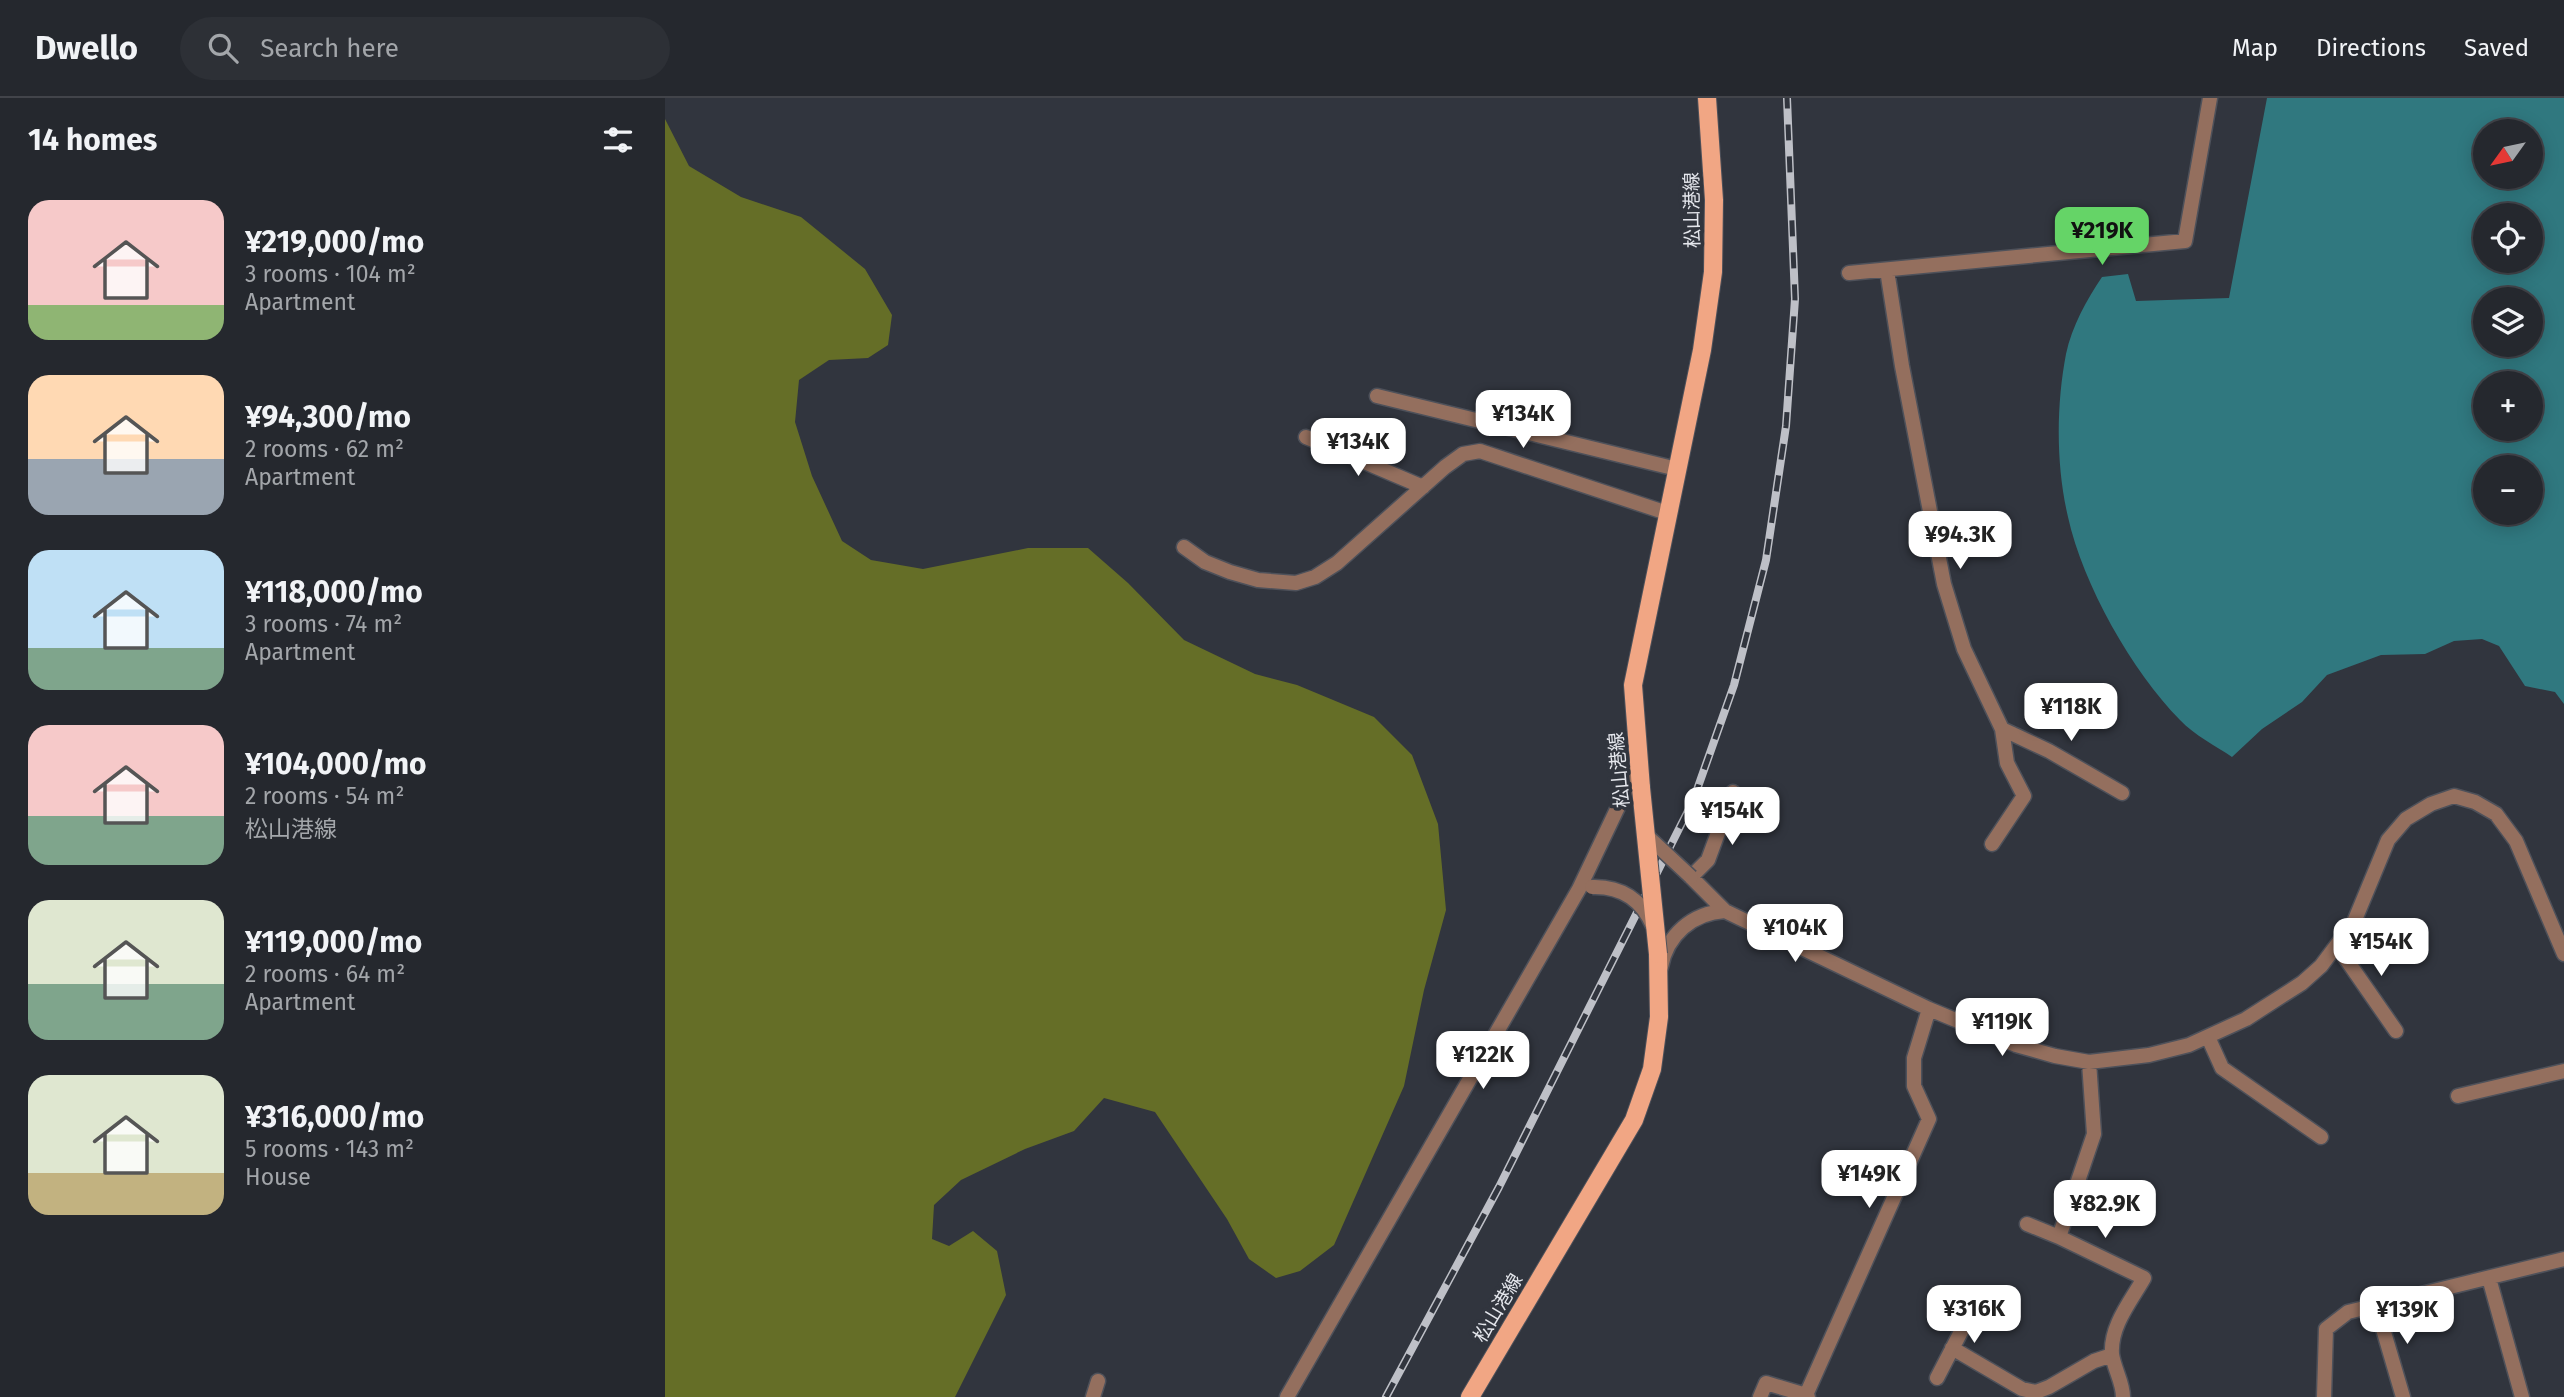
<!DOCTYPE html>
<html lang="en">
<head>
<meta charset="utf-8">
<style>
  :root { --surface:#25282e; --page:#2d3036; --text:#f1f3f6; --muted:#a3a6aa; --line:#42444a; --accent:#65d467 }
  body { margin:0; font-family:"Fira Sans","Noto Sans JP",sans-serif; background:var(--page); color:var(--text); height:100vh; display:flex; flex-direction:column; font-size:26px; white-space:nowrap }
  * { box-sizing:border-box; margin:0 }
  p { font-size:23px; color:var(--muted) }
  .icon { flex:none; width:38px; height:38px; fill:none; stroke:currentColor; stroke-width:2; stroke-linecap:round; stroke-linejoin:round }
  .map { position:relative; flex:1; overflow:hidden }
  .drawer { display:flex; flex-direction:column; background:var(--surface); width:665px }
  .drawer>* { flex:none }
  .needle { width:46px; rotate:237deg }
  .fabs { position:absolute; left:1808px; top:21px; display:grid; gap:14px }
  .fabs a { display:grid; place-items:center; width:70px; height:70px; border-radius:50%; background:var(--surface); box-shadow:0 4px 18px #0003,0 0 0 2px var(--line); font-size:35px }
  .price { position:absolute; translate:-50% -60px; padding:0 16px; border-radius:14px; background:#fff; color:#222; font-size:23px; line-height:46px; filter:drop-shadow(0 2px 4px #0008) }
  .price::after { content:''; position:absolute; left:50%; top:42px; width:21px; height:16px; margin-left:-10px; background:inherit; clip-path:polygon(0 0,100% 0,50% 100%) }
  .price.selected { background:var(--accent); color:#111 }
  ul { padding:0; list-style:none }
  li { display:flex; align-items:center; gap:21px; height:175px; padding:0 28px }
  li span { display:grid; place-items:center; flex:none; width:196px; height:140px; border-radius:21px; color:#555 }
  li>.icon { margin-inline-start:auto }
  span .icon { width:84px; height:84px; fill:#fffc; stroke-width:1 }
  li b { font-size:30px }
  h2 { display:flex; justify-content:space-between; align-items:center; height:84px; padding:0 28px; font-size:30px }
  header { display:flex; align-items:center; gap:42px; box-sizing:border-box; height:98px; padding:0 35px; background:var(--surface); border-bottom:2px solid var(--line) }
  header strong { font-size:33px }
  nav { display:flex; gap:38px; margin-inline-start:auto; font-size:24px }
  .search { width:490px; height:63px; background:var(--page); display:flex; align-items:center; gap:18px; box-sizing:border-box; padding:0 24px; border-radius:38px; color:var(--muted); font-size:26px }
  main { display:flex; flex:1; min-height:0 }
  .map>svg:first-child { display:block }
  .forest { fill:#656e27 }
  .water { fill:#30787f; fill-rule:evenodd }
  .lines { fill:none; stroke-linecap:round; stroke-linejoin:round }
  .minor-casing { stroke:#4e515a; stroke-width:17 }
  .primary-casing { stroke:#4e515a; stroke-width:20 }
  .minor { stroke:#946f5e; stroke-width:14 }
  .primary { stroke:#f1a684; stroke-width:18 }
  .rail-casing { stroke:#bec0c7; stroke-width:8 }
  .rail { stroke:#31353e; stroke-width:5; stroke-dasharray:16; stroke-linecap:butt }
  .minor-bridge-casing { stroke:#4e515a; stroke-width:17; stroke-linecap:butt }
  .primary-bridge-casing { stroke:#4e515a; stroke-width:20; stroke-linecap:butt }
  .minor-bridge { stroke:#946f5e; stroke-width:14 }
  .primary-bridge { stroke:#f1a684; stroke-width:18 }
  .labels { text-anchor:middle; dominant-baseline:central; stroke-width:7; stroke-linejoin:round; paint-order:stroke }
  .street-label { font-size:19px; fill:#e5e7ed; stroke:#31353e }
</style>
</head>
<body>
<header>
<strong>Dwello</strong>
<div class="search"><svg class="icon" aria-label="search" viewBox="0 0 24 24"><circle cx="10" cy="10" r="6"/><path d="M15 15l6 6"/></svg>Search here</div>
<nav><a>Map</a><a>Directions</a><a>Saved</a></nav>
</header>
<main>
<section class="drawer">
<h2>14 homes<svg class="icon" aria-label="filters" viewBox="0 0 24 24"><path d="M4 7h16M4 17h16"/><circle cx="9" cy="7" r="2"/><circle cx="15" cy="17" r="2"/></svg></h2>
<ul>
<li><span style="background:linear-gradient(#f6c9c9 75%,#8fb573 0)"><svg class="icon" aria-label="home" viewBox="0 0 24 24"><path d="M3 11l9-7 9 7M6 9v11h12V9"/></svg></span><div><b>¥219,000/mo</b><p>3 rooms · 104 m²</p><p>Apartment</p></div></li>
<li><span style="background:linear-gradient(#ffd9b3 60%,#9aa5b1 0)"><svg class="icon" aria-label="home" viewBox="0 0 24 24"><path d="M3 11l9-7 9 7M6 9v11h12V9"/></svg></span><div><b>¥94,300/mo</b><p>2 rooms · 62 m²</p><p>Apartment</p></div></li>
<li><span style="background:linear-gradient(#bfe0f5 70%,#7fa58c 0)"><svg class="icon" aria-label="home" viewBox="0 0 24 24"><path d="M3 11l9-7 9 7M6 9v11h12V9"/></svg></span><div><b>¥118,000/mo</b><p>3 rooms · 74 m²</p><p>Apartment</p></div></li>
<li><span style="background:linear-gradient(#f6c9c9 65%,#7fa58c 0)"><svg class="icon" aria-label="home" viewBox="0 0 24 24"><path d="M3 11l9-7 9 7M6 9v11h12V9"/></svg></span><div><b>¥104,000/mo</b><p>2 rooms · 54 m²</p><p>松山港線</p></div></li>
<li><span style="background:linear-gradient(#dfe7d0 60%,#7fa58c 0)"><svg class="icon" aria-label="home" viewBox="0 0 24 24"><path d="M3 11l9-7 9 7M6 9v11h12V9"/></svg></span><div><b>¥119,000/mo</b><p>2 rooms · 64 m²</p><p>Apartment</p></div></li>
<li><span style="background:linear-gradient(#dfe7d0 70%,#c2b280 0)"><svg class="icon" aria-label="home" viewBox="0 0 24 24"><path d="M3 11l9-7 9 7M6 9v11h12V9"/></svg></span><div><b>¥316,000/mo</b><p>5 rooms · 143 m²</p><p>House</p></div></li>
</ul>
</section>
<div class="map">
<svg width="1899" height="1299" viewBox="0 0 1899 1299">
  <rect width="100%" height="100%" fill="#31353e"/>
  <!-- forest -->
  <path class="forest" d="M 0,21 L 24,68 L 76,99 L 136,119 L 200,171 L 227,217 L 223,247 L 203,260 L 164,262 L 134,282 L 130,324 L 147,378 L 177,443 L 206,462 L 258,471 L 363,450 L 423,450 L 463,485 L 519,542 L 590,576 L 632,587 L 709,619 L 747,657 L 773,726 L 781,812 L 759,892 L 739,988 L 669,1147 L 635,1173 L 611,1180 L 584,1161 L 562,1121 L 490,1014 L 439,1000 L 409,1033 L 360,1051 L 296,1082 L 269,1107 L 267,1141 L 284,1148 L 308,1133 L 332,1153 L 341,1197 L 290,1299 L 0,1299 Z"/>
  <!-- water -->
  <path class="water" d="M 1602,0 L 1899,0 L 1899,606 L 1890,594 L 1860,588 L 1834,548 L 1817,541 L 1789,543 L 1760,556 L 1716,557 L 1662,577 L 1637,604 L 1597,631 L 1567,659 C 1551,648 1529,637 1515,622 C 1467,573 1418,487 1403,419 C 1391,368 1391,308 1401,256 C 1407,228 1422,201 1437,179 L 1463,176 L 1471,203 L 1564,200 ZM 1820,33 L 1866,33 L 1866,79 L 1820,79 ZM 1820,117 L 1866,117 L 1866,163 L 1820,163 ZM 1820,201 L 1866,201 L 1866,247 L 1820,247 ZM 1820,285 L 1866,285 L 1866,331 L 1820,331 ZM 1820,369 L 1866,369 L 1866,415 L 1820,415 Z"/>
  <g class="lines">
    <defs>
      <path id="minor" d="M 1222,172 L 1237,268 L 1279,486 L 1299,551 L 1337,631 L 1342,665 L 1359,698 L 1327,746
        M 1184,175 L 1520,143 L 1545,0
        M 712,298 L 1012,371
        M 641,339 L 758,389
        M 519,449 L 540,464 L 565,474 L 593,482 L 631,485 L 650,479 L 672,465 L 780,369 L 798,356 L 815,353 L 1002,415
        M 1337,631 L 1384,653 L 1457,695
        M 1068,694 L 1043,762 L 1026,779 L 1060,813 L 1264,911 L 1351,947 L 1390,958 L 1424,964 L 1484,957 L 1524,947 L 1581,921 L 1637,885 L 1656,868 L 1689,824 L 1723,742 L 1741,721 L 1766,706 L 1789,698 L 1810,704 L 1831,716 L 1851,743 L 1899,856
        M 1672,848 L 1731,933
        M 996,869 C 1002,837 1027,815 1060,813
        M 1543,939 L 1557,970 L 1656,1039
        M 1424,964 L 1429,1036 L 1394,1139 L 1479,1180 C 1466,1203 1445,1228 1447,1256 C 1449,1271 1458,1284 1458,1299
        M 1793,998 L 1899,973
        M 1362,1126 L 1394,1139
        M 1824,1180 L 1857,1299
        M 1711,1207 L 1738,1299
        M 1287,1250 L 1357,1291 L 1371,1294 L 1384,1289 L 1429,1263 L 1447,1257
        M 1272,1280 L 1315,1197
        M 428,1299 L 433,1283
        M 622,1299 L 914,791 L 974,665
        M 1095,1299 L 1101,1285 L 1141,1297
        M 1143,1299 L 1141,1297 L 1264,1021 L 1249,988 L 1249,960 L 1264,911
        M 1659,1299 L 1661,1231 L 1683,1214 L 1899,1161"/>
      <path id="primary" d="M 976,690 L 968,587 L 1037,252 L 1048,174 L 1049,102 L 1042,0
        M 805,1299 L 969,1022 L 987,971 L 994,919 L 993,856"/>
    </defs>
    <!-- minor casing -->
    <use href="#minor" class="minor-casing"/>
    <!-- primary casing -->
    <use href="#primary" class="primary-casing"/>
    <!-- minor -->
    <use href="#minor" class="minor"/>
    <!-- primary -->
    <use href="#primary" class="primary"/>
    <defs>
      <path id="rail" d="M 721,1299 L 834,1089 L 1028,703 L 1069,587 L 1101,462 L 1121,328 L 1130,201 L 1122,0"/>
    </defs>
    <!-- rail casing -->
    <use href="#rail" class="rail-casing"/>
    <!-- rail -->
    <use href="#rail" class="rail"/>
    <defs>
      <path id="minor-bridge" d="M 981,737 L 1026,779
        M 927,789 C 956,788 977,802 988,828"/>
      <path id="primary-bridge" d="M 976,690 L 993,856"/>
    </defs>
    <!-- minor-bridge casing -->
    <use href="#minor-bridge" class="minor-bridge-casing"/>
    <!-- primary-bridge casing -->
    <use href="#primary-bridge" class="primary-bridge-casing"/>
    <!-- minor-bridge -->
    <use href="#minor-bridge" class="minor-bridge"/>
    <!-- primary-bridge -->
    <use href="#primary-bridge" class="primary-bridge"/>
  </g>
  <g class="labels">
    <!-- street labels -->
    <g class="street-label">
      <text transform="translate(1027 112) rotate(-91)">松山港線</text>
      <text transform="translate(954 672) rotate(-95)">松山港線</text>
      <text transform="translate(833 1210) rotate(-59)">松山港線</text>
    </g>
  </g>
</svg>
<div class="fabs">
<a><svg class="needle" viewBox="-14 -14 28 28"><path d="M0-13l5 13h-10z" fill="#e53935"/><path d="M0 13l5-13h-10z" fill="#a3a6aa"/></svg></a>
<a><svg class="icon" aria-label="locate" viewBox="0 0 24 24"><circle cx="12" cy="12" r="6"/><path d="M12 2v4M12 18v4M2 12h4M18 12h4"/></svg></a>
<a><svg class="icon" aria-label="layers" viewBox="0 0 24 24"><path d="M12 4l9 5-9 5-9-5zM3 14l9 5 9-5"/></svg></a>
<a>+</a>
<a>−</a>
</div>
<b class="price selected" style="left:1437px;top:169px">¥219K</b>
<b class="price" style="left:858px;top:352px">¥134K</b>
<b class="price" style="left:693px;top:380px">¥134K</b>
<b class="price" style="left:1295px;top:473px">¥94.3K</b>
<b class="price" style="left:1406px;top:645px">¥118K</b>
<b class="price" style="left:1067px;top:749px">¥154K</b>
<b class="price" style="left:1130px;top:866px">¥104K</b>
<b class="price" style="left:1716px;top:880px">¥154K</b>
<b class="price" style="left:1337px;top:960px">¥119K</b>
<b class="price" style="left:818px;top:993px">¥122K</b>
<b class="price" style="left:1204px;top:1112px">¥149K</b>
<b class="price" style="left:1440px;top:1142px">¥82.9K</b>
<b class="price" style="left:1309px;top:1247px">¥316K</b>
<b class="price" style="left:1742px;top:1248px">¥139K</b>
</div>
</main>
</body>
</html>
